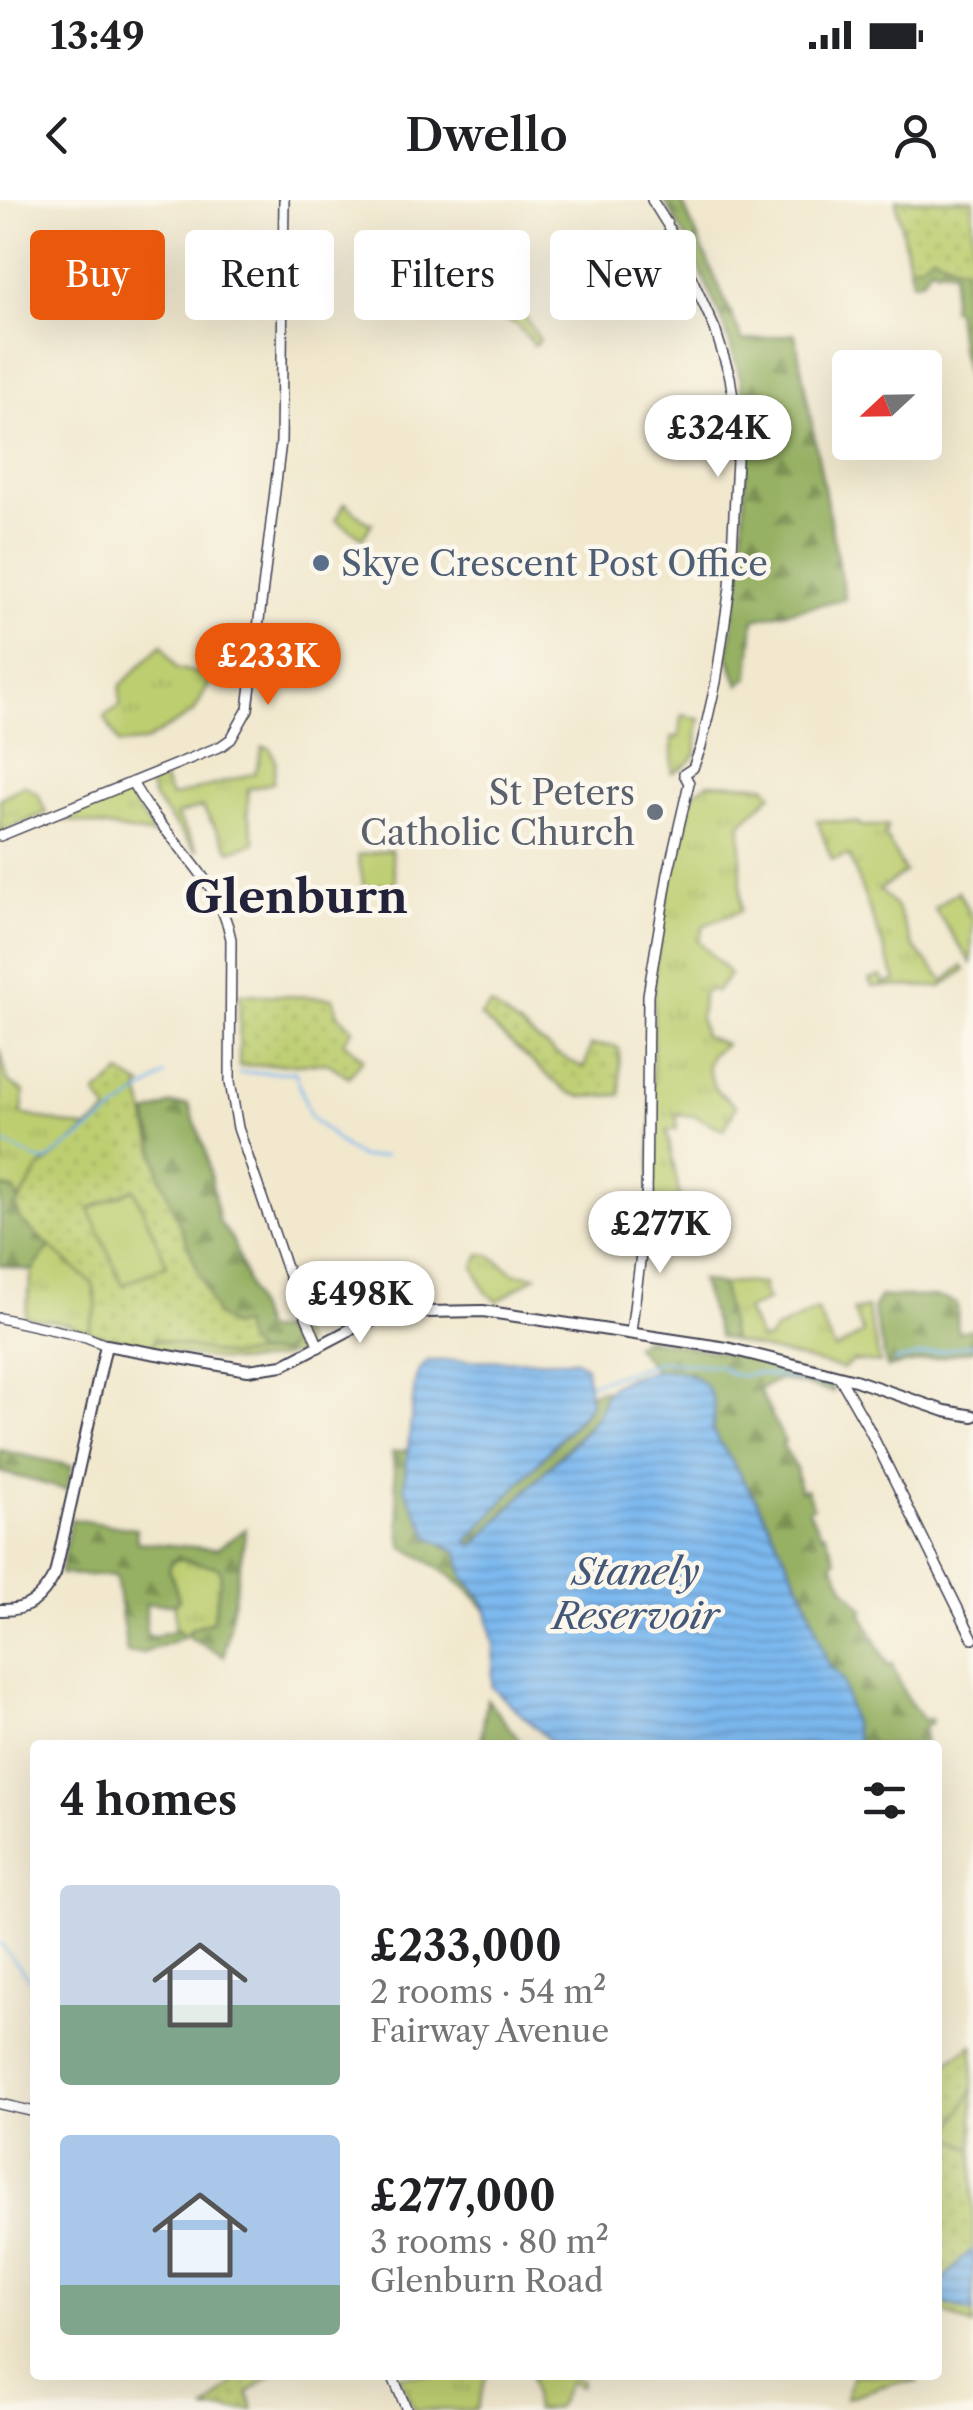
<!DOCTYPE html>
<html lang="en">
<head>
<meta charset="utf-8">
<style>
  :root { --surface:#fff; --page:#f2f2f2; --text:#202124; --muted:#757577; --accent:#ea580c }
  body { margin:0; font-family:"Libre Caslon Text",serif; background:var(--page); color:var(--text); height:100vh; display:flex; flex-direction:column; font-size:38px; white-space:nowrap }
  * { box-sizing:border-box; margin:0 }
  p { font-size:32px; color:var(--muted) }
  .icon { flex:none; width:55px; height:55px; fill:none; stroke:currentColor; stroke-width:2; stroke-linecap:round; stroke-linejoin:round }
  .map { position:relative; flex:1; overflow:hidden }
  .side { position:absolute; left:30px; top:1540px; width:912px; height:640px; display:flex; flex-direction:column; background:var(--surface); border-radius:10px; box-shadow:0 10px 40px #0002 }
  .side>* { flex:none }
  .guide { position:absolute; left:30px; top:30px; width:915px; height:90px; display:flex; gap:20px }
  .needle { width:65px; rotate:248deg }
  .fabs { position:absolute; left:832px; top:150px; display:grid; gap:20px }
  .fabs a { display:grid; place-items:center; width:110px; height:110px; border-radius:10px; background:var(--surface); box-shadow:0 10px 40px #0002; font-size:50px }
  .price { position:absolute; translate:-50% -85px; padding:0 22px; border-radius:35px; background:#fff; color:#222; font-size:32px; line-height:65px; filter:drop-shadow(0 2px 5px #0008) }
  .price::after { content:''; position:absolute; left:50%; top:60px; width:30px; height:22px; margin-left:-15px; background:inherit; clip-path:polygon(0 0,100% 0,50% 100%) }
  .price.active { background:var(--accent); color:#fff }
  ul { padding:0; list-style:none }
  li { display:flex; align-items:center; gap:30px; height:250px; padding:0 30px }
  li span { display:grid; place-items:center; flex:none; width:280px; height:200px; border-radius:10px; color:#555 }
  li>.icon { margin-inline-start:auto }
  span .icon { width:120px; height:120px; fill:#fffc; stroke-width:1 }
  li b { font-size:42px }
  h2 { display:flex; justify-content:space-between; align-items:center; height:120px; padding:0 30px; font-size:42px }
  .tag { padding:0 35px; border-radius:10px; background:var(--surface); box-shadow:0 10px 40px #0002; font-size:35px; line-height:90px }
  .tag.active { background:var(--accent); color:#fff }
  .status { display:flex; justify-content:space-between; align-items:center; height:70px; padding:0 50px; background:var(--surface); direction:ltr }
  .status svg { height:28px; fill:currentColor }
  header { display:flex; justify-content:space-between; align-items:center; height:130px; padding:0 30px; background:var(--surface); font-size:45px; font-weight:600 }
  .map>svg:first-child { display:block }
  .grass { fill:url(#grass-tufts); stroke:#707856; stroke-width:2.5 }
  .forest { fill:url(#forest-firs); stroke:#5c6a4f; stroke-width:2.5 }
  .park { fill:url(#park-dots); stroke:#707856; stroke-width:2.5 }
  .garden { fill:#bdce71; stroke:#707856; stroke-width:2.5 }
  .water { fill:url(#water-rules); stroke:#506e95; stroke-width:2.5 }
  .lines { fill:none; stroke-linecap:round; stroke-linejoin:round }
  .stream { stroke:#7db9ef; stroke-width:2.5 }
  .tertiary-casing { stroke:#414051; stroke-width:12 }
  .secondary-casing { stroke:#414051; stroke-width:14 }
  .tertiary { stroke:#fff; stroke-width:9 }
  .secondary { stroke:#fff; stroke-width:10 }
  .service-dot { fill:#5c6f8a; stroke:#fbf7ec; stroke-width:4 }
  .worship-dot { fill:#6b7280; stroke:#fbf7ec; stroke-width:4 }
  .labels { text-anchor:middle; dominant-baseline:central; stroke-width:9; stroke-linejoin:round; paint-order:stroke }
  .service-label { font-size:35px; fill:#4e5e75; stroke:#fbf7ec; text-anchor:start }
  .worship-label { font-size:35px; fill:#5b616d; stroke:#fbf7ec; text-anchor:end }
  .water-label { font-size:38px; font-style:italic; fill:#42577a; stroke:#fbf7ec }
  .district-label { font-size:45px; font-weight:bold; fill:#22223b; stroke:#fbf7ec }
</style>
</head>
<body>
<div class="status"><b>13:49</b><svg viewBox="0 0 49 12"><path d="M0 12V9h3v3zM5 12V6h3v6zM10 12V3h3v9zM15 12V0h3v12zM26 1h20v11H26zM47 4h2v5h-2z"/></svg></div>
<header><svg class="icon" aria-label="back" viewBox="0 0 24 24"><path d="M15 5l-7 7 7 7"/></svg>Dwello<svg class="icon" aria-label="person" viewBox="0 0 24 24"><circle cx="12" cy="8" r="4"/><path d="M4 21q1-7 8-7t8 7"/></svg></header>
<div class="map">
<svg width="973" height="2210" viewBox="0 0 973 2210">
  <defs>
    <pattern id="grass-tufts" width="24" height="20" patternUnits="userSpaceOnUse" patternTransform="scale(2.5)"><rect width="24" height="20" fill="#bdce71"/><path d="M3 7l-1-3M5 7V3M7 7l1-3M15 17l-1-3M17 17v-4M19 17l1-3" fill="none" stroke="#a2b163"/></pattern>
    <pattern id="forest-firs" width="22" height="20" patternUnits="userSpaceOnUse" patternTransform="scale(2.5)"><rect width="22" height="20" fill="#96b163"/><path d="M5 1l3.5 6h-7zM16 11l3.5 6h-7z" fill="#7a9053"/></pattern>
    <pattern id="park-dots" width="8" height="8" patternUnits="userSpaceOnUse" patternTransform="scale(2.5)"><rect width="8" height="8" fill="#bdce71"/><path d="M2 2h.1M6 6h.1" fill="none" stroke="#a2b163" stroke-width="1.8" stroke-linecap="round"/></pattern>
    <pattern id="water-rules" width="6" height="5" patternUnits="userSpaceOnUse" patternTransform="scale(2.5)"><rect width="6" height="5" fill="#7db9ef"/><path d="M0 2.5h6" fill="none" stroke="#6696c3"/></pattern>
  </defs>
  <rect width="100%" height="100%" fill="#fbf7ec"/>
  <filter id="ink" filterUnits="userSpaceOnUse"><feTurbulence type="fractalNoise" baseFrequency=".01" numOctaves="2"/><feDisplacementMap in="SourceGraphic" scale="20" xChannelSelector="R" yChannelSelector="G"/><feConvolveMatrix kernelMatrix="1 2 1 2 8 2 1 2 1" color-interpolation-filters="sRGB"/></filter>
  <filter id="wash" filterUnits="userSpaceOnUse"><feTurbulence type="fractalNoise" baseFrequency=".0048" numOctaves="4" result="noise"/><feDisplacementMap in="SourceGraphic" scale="40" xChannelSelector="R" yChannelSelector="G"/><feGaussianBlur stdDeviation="2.25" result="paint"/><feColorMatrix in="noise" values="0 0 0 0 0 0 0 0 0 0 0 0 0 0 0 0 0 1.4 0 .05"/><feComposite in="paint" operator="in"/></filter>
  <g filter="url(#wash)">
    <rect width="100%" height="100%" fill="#f1e8ce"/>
    <!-- grass -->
    <path class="grass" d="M 515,89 L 520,109 L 540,140 L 534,145 L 517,125 L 497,116 Z
      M 345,303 L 368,323 L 372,323 L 363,338 L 336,320 Z
      M 162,444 L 176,468 L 213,477 L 194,512 L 144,542 L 119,544 L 104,516 L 120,506 L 120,486 Z
      M 682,515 L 700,519 C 692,548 708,555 672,573 L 672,537 L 679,537 Z
      M 263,547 L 270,548 L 276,561 L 273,583 L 248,589 L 248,613 L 255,643 L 230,651 L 202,607 L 176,615 L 198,650 L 196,651 L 155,600 L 148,583 L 162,575 L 171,597 L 255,573 Z
      M 709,583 L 765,585 L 772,594 L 741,623 L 741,711 L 704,725 L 699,741 L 730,774 L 716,792 L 710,789 L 703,794 L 700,818 L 704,836 L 725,844 L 711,855 L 707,866 L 715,889 L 736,906 L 724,930 L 695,916 L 676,914 L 677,929 L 667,931 L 681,1003 L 661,1010 L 653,1007 L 650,999 L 654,773 L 668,691 L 693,593 Z
      M 24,585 L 38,594 L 46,613 L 0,632 L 0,599 Z
      M 122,593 L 132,599 L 154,635 L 59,619 Z
      M 817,620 L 859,623 L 860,626 L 888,626 L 885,635 L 905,672 L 880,690 L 897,708 L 913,746 L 944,781 L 962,766 L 965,770 L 941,787 L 872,786 L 869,780 L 881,776 L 884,783 L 896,781 L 849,655 L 832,660 Z
      M 958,691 L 973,719 L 971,763 L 934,708 Z
      M 0,849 L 8,882 L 24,892 L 22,914 L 88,929 L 39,969 L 19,1002 L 15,991 L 0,986 L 3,936 L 0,934 Z
      M 50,1046 L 93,1084 L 97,1106 L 88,1132 L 66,1123 L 25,1117 L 32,1071 Z
      M 480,1054 L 490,1055 L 514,1073 L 536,1076 L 498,1101 L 486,1093 L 474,1067 Z
      M 737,1082 L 763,1084 L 763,1092 L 768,1100 L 746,1110 L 761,1141 L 771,1136 L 775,1130 L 817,1110 L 835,1150 L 863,1133 L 853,1111 L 867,1108 L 880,1163 L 853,1161 L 843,1169 L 732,1141 L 722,1085 Z
      M 297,1126 L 304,1144 L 301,1151 C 250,1171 204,1158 152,1148 L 154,1139 L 229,1156 L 283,1153 L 289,1147 L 286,1130 Z
      M 179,1359 L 218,1367 L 221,1374 L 213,1421 L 192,1428 L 182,1438 L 180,1431 L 175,1430 L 175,1404 L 179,1399 L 169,1368 L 173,1361 Z
      M 399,2175 L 485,2175 L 486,2178 L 476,2210 L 414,2210 Z
      M 530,2175 L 569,2175 L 582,2181 L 580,2187 L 569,2182 L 556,2208 L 535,2210 Z
      M 853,2175 L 904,2175 L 919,2182 L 893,2183 L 846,2198 Z"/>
    <!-- forest -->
    <path class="forest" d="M 664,0 L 681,0 L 743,141 L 795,134 L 845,399 L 754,419 L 749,477 L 739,485 L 728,457 L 741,366 L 747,245 L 741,180 L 724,125 L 690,47 Z
      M 896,0 L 973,0 L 965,144 L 973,179 L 973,204 L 960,147 L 956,110 L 951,109 L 954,71 L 936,69 L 932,66 L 921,81 L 912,82 Z
      M 171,904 L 189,905 L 206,952 L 219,1022 L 232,1039 L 264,1130 L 286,1130 L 289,1147 L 283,1153 L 255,1154 L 233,1127 L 216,1116 L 161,979 L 147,914 Z
      M 0,986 L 15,991 L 19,1002 L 16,1007 L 22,1022 L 50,1046 L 32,1071 L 0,1065 Z
      M 700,1080 L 722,1085 L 732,1141 L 719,1137 Z
      M 881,1096 C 905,1100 937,1091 957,1104 L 958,1132 L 973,1129 L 973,1150 L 887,1168 L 873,1109 Z
      M 645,1138 L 763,1161 L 832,1183 L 833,1192 L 779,1179 L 759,1190 L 785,1242 L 782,1244 L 796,1268 L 800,1291 L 806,1289 L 813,1307 L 808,1310 L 821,1334 L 825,1333 L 836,1360 L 832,1362 L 845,1388 L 865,1410 L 861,1412 L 888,1465 L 892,1464 L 906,1497 L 924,1520 L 931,1519 L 931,1524 L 924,1527 L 925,1545 L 858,1545 L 842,1479 L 828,1464 L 805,1396 L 758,1303 L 712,1230 L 692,1173 L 655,1170 L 634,1145 Z
      M 601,1190 L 606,1191 L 598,1215 L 474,1346 L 466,1340 L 584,1214 L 590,1205 L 590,1193 Z
      M 0,1250 L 72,1266 L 67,1290 L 0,1272 Z
      M 408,1250 L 404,1287 L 445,1347 L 458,1352 L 464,1377 L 482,1398 L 487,1411 C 465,1381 433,1364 402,1346 L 392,1252 Z
      M 71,1319 L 136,1329 L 137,1342 L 216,1349 L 246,1329 L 224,1456 L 187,1436 L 192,1428 L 213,1421 L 221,1374 L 218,1367 L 179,1359 L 172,1361 L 169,1369 L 179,1400 L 175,1404 L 146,1404 L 146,1433 L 151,1437 L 176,1430 L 182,1434 L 182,1438 L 143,1453 L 127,1453 L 116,1376 L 60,1374 Z
      M 487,1499 L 523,1545 L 480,1545 Z"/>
    <!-- park -->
    <path class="park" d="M 896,0 L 973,0 L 973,179 C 964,141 961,107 966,69 L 932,54 L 920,64 L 909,64 Z
      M 240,794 L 333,798 L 338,814 L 353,829 L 344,841 L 363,859 L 349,877 L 327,863 L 239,866 Z
      M 491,805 L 555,853 L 584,868 L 591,845 L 615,846 L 619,849 L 621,895 L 582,897 L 565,891 L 480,816 Z
      M 121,873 L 142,886 L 139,889 L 161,979 L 216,1115 L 232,1127 L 241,1124 L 245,1139 L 255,1154 L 229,1156 L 155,1139 L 152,1148 L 88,1132 L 97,1106 L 93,1084 L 22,1022 L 16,1007 L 39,969 L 108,912 L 96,894 Z
      M 973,1845 L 973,2126 L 938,2110 L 938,1868 Z
      M 242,2175 L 272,2175 L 248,2193 L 254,2210 L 206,2210 Z"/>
    <!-- garden -->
    <path class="garden" d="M 391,650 L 396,683 L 364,688 L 358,655 Z
      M 134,989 L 167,1065 L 123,1085 L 89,1009 Z
      M 972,1891 L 973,1892 L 973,1949 L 948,1935 Z"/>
    <!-- water -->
    <path class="water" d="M 576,1160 L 586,1167 L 590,1205 L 467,1341 L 474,1346 C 500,1318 527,1290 554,1262 C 568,1248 585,1234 596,1217 C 604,1206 602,1192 615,1184 C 658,1159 728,1165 712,1230 L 758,1303 L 805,1396 L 828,1464 L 842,1479 L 858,1545 L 554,1545 L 492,1487 L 494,1447 L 487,1411 L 482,1398 L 464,1377 L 458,1352 L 430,1337 L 404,1287 L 415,1182 L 419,1170 L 428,1161 Z
      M 973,2048 L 973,2113 L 940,2102 L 938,2085 Z"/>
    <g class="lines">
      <!-- stream -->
      <path class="stream" d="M 239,873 L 295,872 L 310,916 L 348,950 L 363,958 L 384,956
        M 0,941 L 42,962 L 48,960 L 165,875
        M 895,1161 L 973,1144
        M 589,1184 L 661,1161 L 721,1166 L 731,1174 L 741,1176 L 755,1173 L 828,1185
        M 0,1744 L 35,1785"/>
    </g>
  </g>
  <g filter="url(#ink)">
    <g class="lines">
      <defs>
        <path id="tertiary" d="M 132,582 C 163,639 219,675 231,739 L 230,882 L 238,928 L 290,1079 L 319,1147
          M 0,636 L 221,546 L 231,539 L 248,509 L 281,242 L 284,0
          M 0,1118 L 86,1137 L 106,1145
          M 631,1132 L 646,1015 L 648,795 L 668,674 L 689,583 L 684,574 L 693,568 L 701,547 L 716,482 L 730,387 L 738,242 L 736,218 L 730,177 L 715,129 L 667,24 L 652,0
          M 840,1178 L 868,1227 L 973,1439
          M 0,1904 L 35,1912
          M 392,2175 L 407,2210"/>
        <path id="secondary" d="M 0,1410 C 29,1411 42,1398 55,1374 L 106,1145 L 248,1170 L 283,1165 L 359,1125 L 380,1118 L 426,1112 L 483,1111 L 727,1148 L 855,1180 L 945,1211 L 973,1216"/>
      </defs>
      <!-- tertiary casing -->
      <use href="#tertiary" class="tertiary-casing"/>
      <!-- secondary casing -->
      <use href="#secondary" class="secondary-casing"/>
      <!-- tertiary -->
      <use href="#tertiary" class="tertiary"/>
      <!-- secondary -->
      <use href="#secondary" class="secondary"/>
    </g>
  </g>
  <!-- markers -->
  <circle class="service-dot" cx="321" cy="363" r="10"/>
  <circle class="worship-dot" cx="655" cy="612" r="10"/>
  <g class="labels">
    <!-- service labels -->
    <g class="service-label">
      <text x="341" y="363">Skye Crescent Post Office</text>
    </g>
    <!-- worship labels -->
    <g class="worship-label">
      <text x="635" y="592">St Peters<tspan x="635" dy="40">Catholic Church</tspan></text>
    </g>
    <!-- water labels -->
    <g class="water-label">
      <text x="636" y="1371">Stanely<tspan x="636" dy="44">Reservoir</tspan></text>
    </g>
    <!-- district labels -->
    <g class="district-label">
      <text x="296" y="697">Glenburn</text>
    </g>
  </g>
</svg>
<div class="fabs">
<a><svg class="needle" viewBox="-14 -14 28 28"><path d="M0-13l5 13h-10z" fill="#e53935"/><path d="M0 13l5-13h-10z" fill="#757577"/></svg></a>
</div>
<b class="price" style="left:718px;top:280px">£324K</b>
<b class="price active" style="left:268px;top:508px">£233K</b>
<b class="price" style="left:660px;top:1076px">£277K</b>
<b class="price" style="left:360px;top:1146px">£498K</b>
<div class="guide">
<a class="tag active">Buy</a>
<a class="tag">Rent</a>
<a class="tag">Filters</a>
<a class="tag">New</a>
</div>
<section class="side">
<h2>4 homes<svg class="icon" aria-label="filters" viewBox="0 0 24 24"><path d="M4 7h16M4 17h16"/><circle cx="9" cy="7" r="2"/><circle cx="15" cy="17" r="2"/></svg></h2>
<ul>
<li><span style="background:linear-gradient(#c9d6e8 60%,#7fa58c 0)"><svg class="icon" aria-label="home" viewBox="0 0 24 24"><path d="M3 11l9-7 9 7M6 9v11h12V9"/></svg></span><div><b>£233,000</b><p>2 rooms · 54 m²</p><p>Fairway Avenue</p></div></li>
<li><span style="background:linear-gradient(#a9c7e8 75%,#7fa58c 0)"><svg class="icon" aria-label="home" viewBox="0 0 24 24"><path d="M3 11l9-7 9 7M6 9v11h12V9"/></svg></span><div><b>£277,000</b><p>3 rooms · 80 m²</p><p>Glenburn Road</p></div></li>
</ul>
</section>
</div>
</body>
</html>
